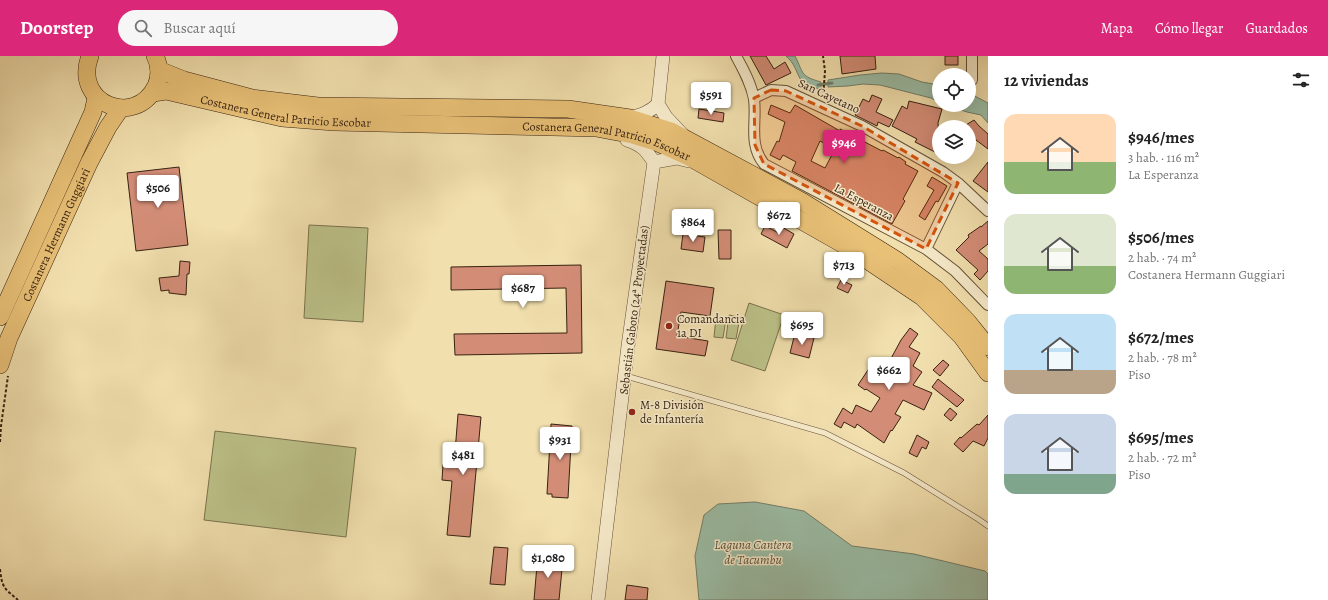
<!DOCTYPE html>
<html lang="es">
<head>
<meta charset="utf-8">
<style>
  :root { --surface:#fff; --page:#f6f6f6; --text:#222; --muted:#767676; --accent:#db2777 }
  body { margin:0; font-family:Alegreya,serif; background:var(--page); color:var(--text); height:100vh; display:flex; flex-direction:column; font-size:15px; white-space:nowrap }
  * { box-sizing:border-box; margin:0 }
  p { font-size:13px; color:var(--muted) }
  .icon { flex:none; width:22px; height:22px; fill:none; stroke:currentColor; stroke-width:2; stroke-linecap:round; stroke-linejoin:round }
  .map { position:relative; flex:1; overflow:hidden }
  .panel { display:flex; flex-direction:column; background:var(--surface); width:340px }
  .panel>* { flex:none }
  .controls { position:absolute; left:932px; top:12px; display:grid; gap:8px }
  .controls a { display:grid; place-items:center; width:44px; height:44px; border-radius:50%; background:var(--surface); box-shadow:0 4px 16px #0002; font-size:20px }
  .price { position:absolute; translate:-50% -34px; padding:0 9px; border-radius:4px; background:#fff; color:#222; font-size:13px; line-height:26px; filter:drop-shadow(0 1px 2px #0008) }
  .price::after { content:''; position:absolute; left:50%; top:24px; width:12px; height:9px; margin-left:-6px; background:inherit; clip-path:polygon(0 0,100% 0,50% 100%) }
  .price.selected { background:var(--accent); color:#fff }
  ul { padding:0; list-style:none }
  li { display:flex; align-items:center; gap:12px; height:100px; padding:0 16px }
  li span { display:grid; place-items:center; flex:none; width:112px; height:80px; border-radius:12px; color:#555 }
  li>.icon { margin-inline-start:auto }
  span .icon { width:48px; height:48px; fill:#fffc; stroke-width:1 }
  li b { font-size:17px }
  h2 { display:flex; justify-content:space-between; align-items:center; height:48px; padding:0 16px; font-size:17px }
  header { display:flex; align-items:center; gap:24px; box-sizing:border-box; height:56px; padding:0 20px; background:var(--accent); color:#fff }
  header strong { font-size:19px }
  nav { display:flex; gap:22px; margin-inline-start:auto; font-size:14px }
  .search { width:280px; height:36px; background:var(--page); display:flex; align-items:center; gap:10px; box-sizing:border-box; padding:0 14px; border-radius:22px; color:var(--muted); font-size:15px }
  main { display:flex; flex:1; min-height:0 }
  .map>svg:first-child { display:block }
  .green { fill:#bcc189; stroke:#7a724d }
  .water { fill:#9bbda6; stroke:#737f6a }
  .lines { fill:none; stroke-linecap:round; stroke-linejoin:round }
  .stream { stroke:#737f6a; stroke-width:3 }
  .building { fill:#d38d77; stroke:#382211; fill-rule:evenodd }
  .service-casing { stroke:#665138; stroke-width:6 }
  .minor-casing { stroke:#665138; stroke-width:12 }
  .tertiary-casing { stroke:#665138; stroke-width:14 }
  .trunk-casing { stroke:#382211; stroke-width:18 }
  .path { stroke:#382211; stroke-width:2; stroke-dasharray:3 2; stroke-linecap:butt }
  .service { stroke:#f6eaca; stroke-width:5 }
  .minor { stroke:#f6eaca; stroke-width:10 }
  .tertiary { stroke:#f6eaca; stroke-width:13 }
  .trunk { stroke:#e8c076; stroke-width:17 }
  .marked { fill:#d6540c; fill-opacity:0.2; stroke:#d6540c; stroke-width:3; stroke-dasharray:8 5; stroke-linejoin:round }
  .poi-dot { fill:#8f2418; stroke:#f6eaca; stroke-width:1.5 }
  .labels { text-anchor:middle; dominant-baseline:central; stroke-width:3; stroke-linejoin:round; paint-order:stroke }
  .street-label { font-size:12px; fill:#382211; stroke:#f6eaca }
  .poi-label { font-size:12px; fill:#382211; stroke:#f6eaca; text-anchor:start }
  .water-label { font-size:13px; font-style:italic; fill:#56503e; stroke:#f6eaca }
</style>
</head>
<body>
<header>
<strong>Doorstep</strong>
<div class="search"><svg class="icon" aria-label="search" viewBox="0 0 24 24"><circle cx="10" cy="10" r="6"/><path d="M15 15l6 6"/></svg>Buscar aquí</div>
<nav><a>Mapa</a><a>Cómo llegar</a><a>Guardados</a></nav>
</header>
<main>
<div class="map">
<svg width="988" height="544" viewBox="0 0 988 544">
  <rect width="100%" height="100%" fill="#f1dfad"/>
  <filter id="stains"><feTurbulence type="fractalNoise" baseFrequency=".005" numOctaves="4"/><feColorMatrix values="0 0 0 0 .2 0 0 0 0 .09 0 0 0 0 .02 0 0 0 .5 -.17"/></filter>
  <radialGradient id="worn" r=".72"><stop offset=".6" stop-color="#630" stop-opacity="0"/><stop offset="1" stop-color="#630" stop-opacity=".3"/></radialGradient>
  <!-- green -->
  <path class="green" d="M 309,169 L 368,172 L 363,266 L 304,262 Z
    M 749,247 L 784,259 L 765,315 L 731,304 Z
    M 729,259 L 740,261 L 736,283 L 726,282 Z
    M 716,262 L 726,263 L 723,282 L 714,281 Z
    M 215,375 L 356,392 L 346,481 L 204,464 Z"/>
  <!-- water -->
  <path class="water" d="M 786,0 L 795,0 C 804,18 800,20 821,26 L 821,33 C 792,29 803,15 786,0 Z
    M 882,17 L 899,18 L 922,26 L 939,29 L 939,46 L 931,42 L 880,29 L 863,28 L 848,30 L 828,31 L 828,24 L 860,19 Z
    M 969,37 L 988,47 L 988,67 L 981,59 L 967,56 L 946,49 L 969,49 Z
    M 755,446 L 804,455 L 852,490 L 914,498 L 985,515 L 988,518 L 988,544 L 699,544 L 695,500 L 704,459 L 718,448 Z"/>
  <g class="lines">
    <!-- stream -->
    <path class="stream" d="M 818,29 L 832,27"/>
  </g>
  <!-- building -->
  <path class="building" d="M 750,0 L 766,0 L 774,13 L 785,6 L 791,17 L 766,29 Z
    M 840,0 L 875,0 L 876,13 L 842,18 Z
    M 945,0 L 958,0 L 958,9 L 945,9 Z
    M 872,39 L 882,43 L 876,56 L 893,64 L 889,71 L 878,66 L 877,70 L 855,59 L 863,43 L 869,46 Z
    M 909,45 L 942,53 L 938,67 L 939,93 L 937,97 L 915,86 L 917,83 L 892,70 L 902,50 L 907,53 Z
    M 771,49 L 790,57 L 795,49 L 840,75 L 840,73 L 882,95 L 883,94 L 898,102 L 899,101 L 906,106 L 905,108 L 918,115 L 903,143 L 905,145 L 892,168 L 792,115 L 796,106 L 783,99 L 780,104 L 770,99 L 777,85 L 779,86 L 785,66 L 768,58 ZM 820,85 L 835,93 L 825,112 L 811,105 Z
    M 699,53 L 724,57 L 723,66 L 698,62 Z
    M 974,64 L 979,70 L 988,78 L 988,93 L 976,84 L 969,71 L 966,69 Z
    M 988,106 L 988,136 L 973,125 Z
    M 179,111 L 188,189 L 136,195 L 127,117 Z
    M 932,121 L 947,130 L 938,146 L 936,145 L 925,164 L 919,160 L 934,134 L 927,130 Z
    M 988,165 L 988,188 L 979,195 L 988,203 L 988,215 L 980,224 L 974,218 L 978,214 L 956,194 L 969,181 L 968,179 L 981,170 L 981,171 Z
    M 765,170 L 779,177 L 782,171 L 794,178 L 787,192 L 761,178 Z
    M 718,174 L 731,174 L 731,203 L 719,203 Z
    M 683,178 L 705,181 L 703,196 L 681,193 Z
    M 180,205 L 190,206 L 189,218 L 187,218 L 186,239 L 169,237 L 169,234 L 161,235 L 159,222 L 179,220 Z
    M 581,209 L 582,297 L 455,299 L 454,278 L 567,277 L 566,232 L 451,234 L 451,211 Z
    M 841,224 L 852,229 L 848,237 L 837,232 Z
    M 666,225 L 714,232 L 710,260 L 681,256 L 677,280 L 708,285 L 705,300 L 656,293 Z
    M 910,272 L 918,278 L 909,291 L 920,297 L 913,310 L 922,316 L 913,329 L 932,337 L 924,354 L 903,344 L 895,358 L 901,361 L 892,375 L 891,374 L 884,387 L 857,368 L 855,372 L 844,366 L 841,372 L 834,368 L 843,352 L 852,358 L 856,349 L 871,356 L 880,342 L 866,333 L 865,334 L 858,329 L 874,305 L 884,312 L 887,308 L 888,308 L 901,284 Z
    M 795,277 L 814,282 L 809,302 L 790,297 Z
    M 943,304 L 949,309 L 940,320 L 933,314 Z
    M 938,323 L 964,344 L 957,351 L 932,331 Z
    M 950,352 L 957,358 L 951,365 L 944,359 Z
    M 458,358 L 481,361 L 470,481 L 447,479 L 452,425 L 442,424 L 443,408 L 454,409 Z
    M 988,359 L 988,382 L 984,390 L 973,385 L 963,396 L 954,388 L 960,381 L 961,382 L 977,368 L 979,369 Z
    M 551,368 L 572,370 L 568,442 L 552,441 L 552,438 L 547,438 Z
    M 917,379 L 929,386 L 926,393 L 922,391 L 917,401 L 909,397 Z
    M 494,491 L 508,492 L 505,529 L 490,528 Z
    M 539,500 L 563,503 L 559,544 L 534,544 L 537,509 L 538,509 Z
    M 627,529 L 648,532 L 647,544 L 625,544 Z"/>
  <g class="lines">
    <defs>
      <path id="service" d="M 626,320 L 825,377 L 904,417 L 978,463 L 988,470"/>
      <path id="minor" d="M 736,0 C 743,13 751,27 754,43 C 757,66 748,88 764,108 L 926,193 L 955,215 L 988,249
        M 972,0 L 972,24
        M 754,42 L 771,34 L 786,35 L 862,70 L 943,116 L 958,127 L 988,155
        M 926,193 L 958,127"/>
      <path id="tertiary" d="M 658,48 L 666,61 L 682,78
        M 658,48 L 663,0
        M 630,62 C 641,59 650,56 658,48
        M 627,84 C 642,89 645,93 654,106
        M 654,106 L 677,102 L 689,105
        M 598,544 L 628,290 L 654,106"/>
      <g id="trunk">
        <path d="M 90,0 C 72,47 135,73 156,30 C 160,21 160,9 155,0"/>
        <path d="M 159,14 L 184,24 L 252,42 L 318,50 L 568,53 L 630,62 L 671,75 L 803,146 L 898,205 L 936,233 L 968,266 L 988,291"/>
        <path id="s1" d="M 153,37 L 166,35 L 282,62 L 334,66 L 596,72 L 633,79 L 656,86 L 689,101 L 846,190 L 922,241 L 962,281 L 988,317"/>
        <path d="M 0,261 L 93,56 L 96,42"/>
        <path id="s2" d="M 0,309 L 9,282 L 89,107 L 108,71 L 121,52"/>
      </g>
    </defs>
    <!-- service casing -->
    <use href="#service" class="service-casing"/>
    <!-- minor casing -->
    <use href="#minor" class="minor-casing"/>
    <!-- tertiary casing -->
    <use href="#tertiary" class="tertiary-casing"/>
    <!-- trunk casing -->
    <use href="#trunk" class="trunk-casing"/>
    <!-- path -->
    <path class="path" d="M 823,42 L 825,15 L 823,0
      M 0,386 L 1,370 L 8,320
      M 0,513 C 2,532 4,532 18,544"/>
    <!-- service -->
    <use href="#service" class="service"/>
    <!-- minor -->
    <use href="#minor" class="minor"/>
    <!-- tertiary -->
    <use href="#tertiary" class="tertiary"/>
    <!-- trunk -->
    <use href="#trunk" class="trunk"/>
  </g>
  <!-- marked area -->
  <path class="marked" d="M 771,34 L 786,35 L 862,70 L 958,127 L 926,193 L 764,108 L 755,89 L 754,42 Z"/>
  <!-- markers -->
  <g class="poi-dot">
    <circle cx="669" cy="270" r="4"/>
    <circle cx="632" cy="356" r="4"/>
  </g>
  <g class="labels">
    <!-- street labels -->
    <g class="street-label">
      <text transform="translate(829 40) rotate(25)">San Cayetano</text>
      <text stroke="none"><textPath href="#s1" startOffset="135">Costanera General Patricio Escobar</textPath></text>
      <text stroke="none"><textPath href="#s1" startOffset="459">Costanera General Patricio Escobar</textPath></text>
      <text transform="translate(864 146) rotate(28)">La Esperanza</text>
      <text stroke="none"><textPath href="#s2" startOffset="142">Costanera Hermann Guggiari</textPath></text>
      <text transform="translate(634 254) rotate(-83)">Sebastián Gaboto (24ª Proyectadas)</text>
    </g>
    <!-- poi labels -->
    <g class="poi-label">
      <text x="677" y="263">Comandancia<tspan x="677" dy="14">1a DI</tspan></text>
      <text x="640" y="349">M-8 División<tspan x="640" dy="14">de Infantería</tspan></text>
    </g>
    <!-- water labels -->
    <g class="water-label">
      <text x="753" y="488">Laguna Cantera<tspan x="753" dy="15">de Tacumbu</tspan></text>
    </g>
  </g>
  <rect width="100%" height="100%" filter="url(#stains)"/>
  <rect width="100%" height="100%" fill="url(#worn)"/>
</svg>
<div class="controls">
<a><svg class="icon" aria-label="locate" viewBox="0 0 24 24"><circle cx="12" cy="12" r="6"/><path d="M12 2v4M12 18v4M2 12h4M18 12h4"/></svg></a>
<a><svg class="icon" aria-label="layers" viewBox="0 0 24 24"><path d="M12 4l9 5-9 5-9-5zM3 14l9 5 9-5"/></svg></a>
</div>
<b class="price" style="left:711px;top:60px">$591</b>
<b class="price selected" style="left:844px;top:108px">$946</b>
<b class="price" style="left:158px;top:153px">$506</b>
<b class="price" style="left:779px;top:180px">$672</b>
<b class="price" style="left:693px;top:187px">$864</b>
<b class="price" style="left:844px;top:230px">$713</b>
<b class="price" style="left:523px;top:253px">$687</b>
<b class="price" style="left:802px;top:290px">$695</b>
<b class="price" style="left:889px;top:335px">$662</b>
<b class="price" style="left:560px;top:405px">$931</b>
<b class="price" style="left:463px;top:420px">$481</b>
<b class="price" style="left:548px;top:523px">$1,080</b>
</div>
<section class="panel">
<h2>12 viviendas<svg class="icon" aria-label="filters" viewBox="0 0 24 24"><path d="M4 7h16M4 17h16"/><circle cx="9" cy="7" r="2"/><circle cx="15" cy="17" r="2"/></svg></h2>
<ul>
<li><span style="background:linear-gradient(#ffd9b3 60%,#8fb573 0)"><svg class="icon" aria-label="home" viewBox="0 0 24 24"><path d="M3 11l9-7 9 7M6 9v11h12V9"/></svg></span><div><b>$946/mes</b><p>3 hab. · 116 m²</p><p>La Esperanza</p></div></li>
<li><span style="background:linear-gradient(#dfe7d0 65%,#8fb573 0)"><svg class="icon" aria-label="home" viewBox="0 0 24 24"><path d="M3 11l9-7 9 7M6 9v11h12V9"/></svg></span><div><b>$506/mes</b><p>2 hab. · 74 m²</p><p>Costanera Hermann Guggiari</p></div></li>
<li><span style="background:linear-gradient(#bfe0f5 70%,#b9a48a 0)"><svg class="icon" aria-label="home" viewBox="0 0 24 24"><path d="M3 11l9-7 9 7M6 9v11h12V9"/></svg></span><div><b>$672/mes</b><p>2 hab. · 78 m²</p><p>Piso</p></div></li>
<li><span style="background:linear-gradient(#c9d6e8 75%,#7fa58c 0)"><svg class="icon" aria-label="home" viewBox="0 0 24 24"><path d="M3 11l9-7 9 7M6 9v11h12V9"/></svg></span><div><b>$695/mes</b><p>2 hab. · 72 m²</p><p>Piso</p></div></li>
</ul>
</section>
</main>
</body>
</html>
